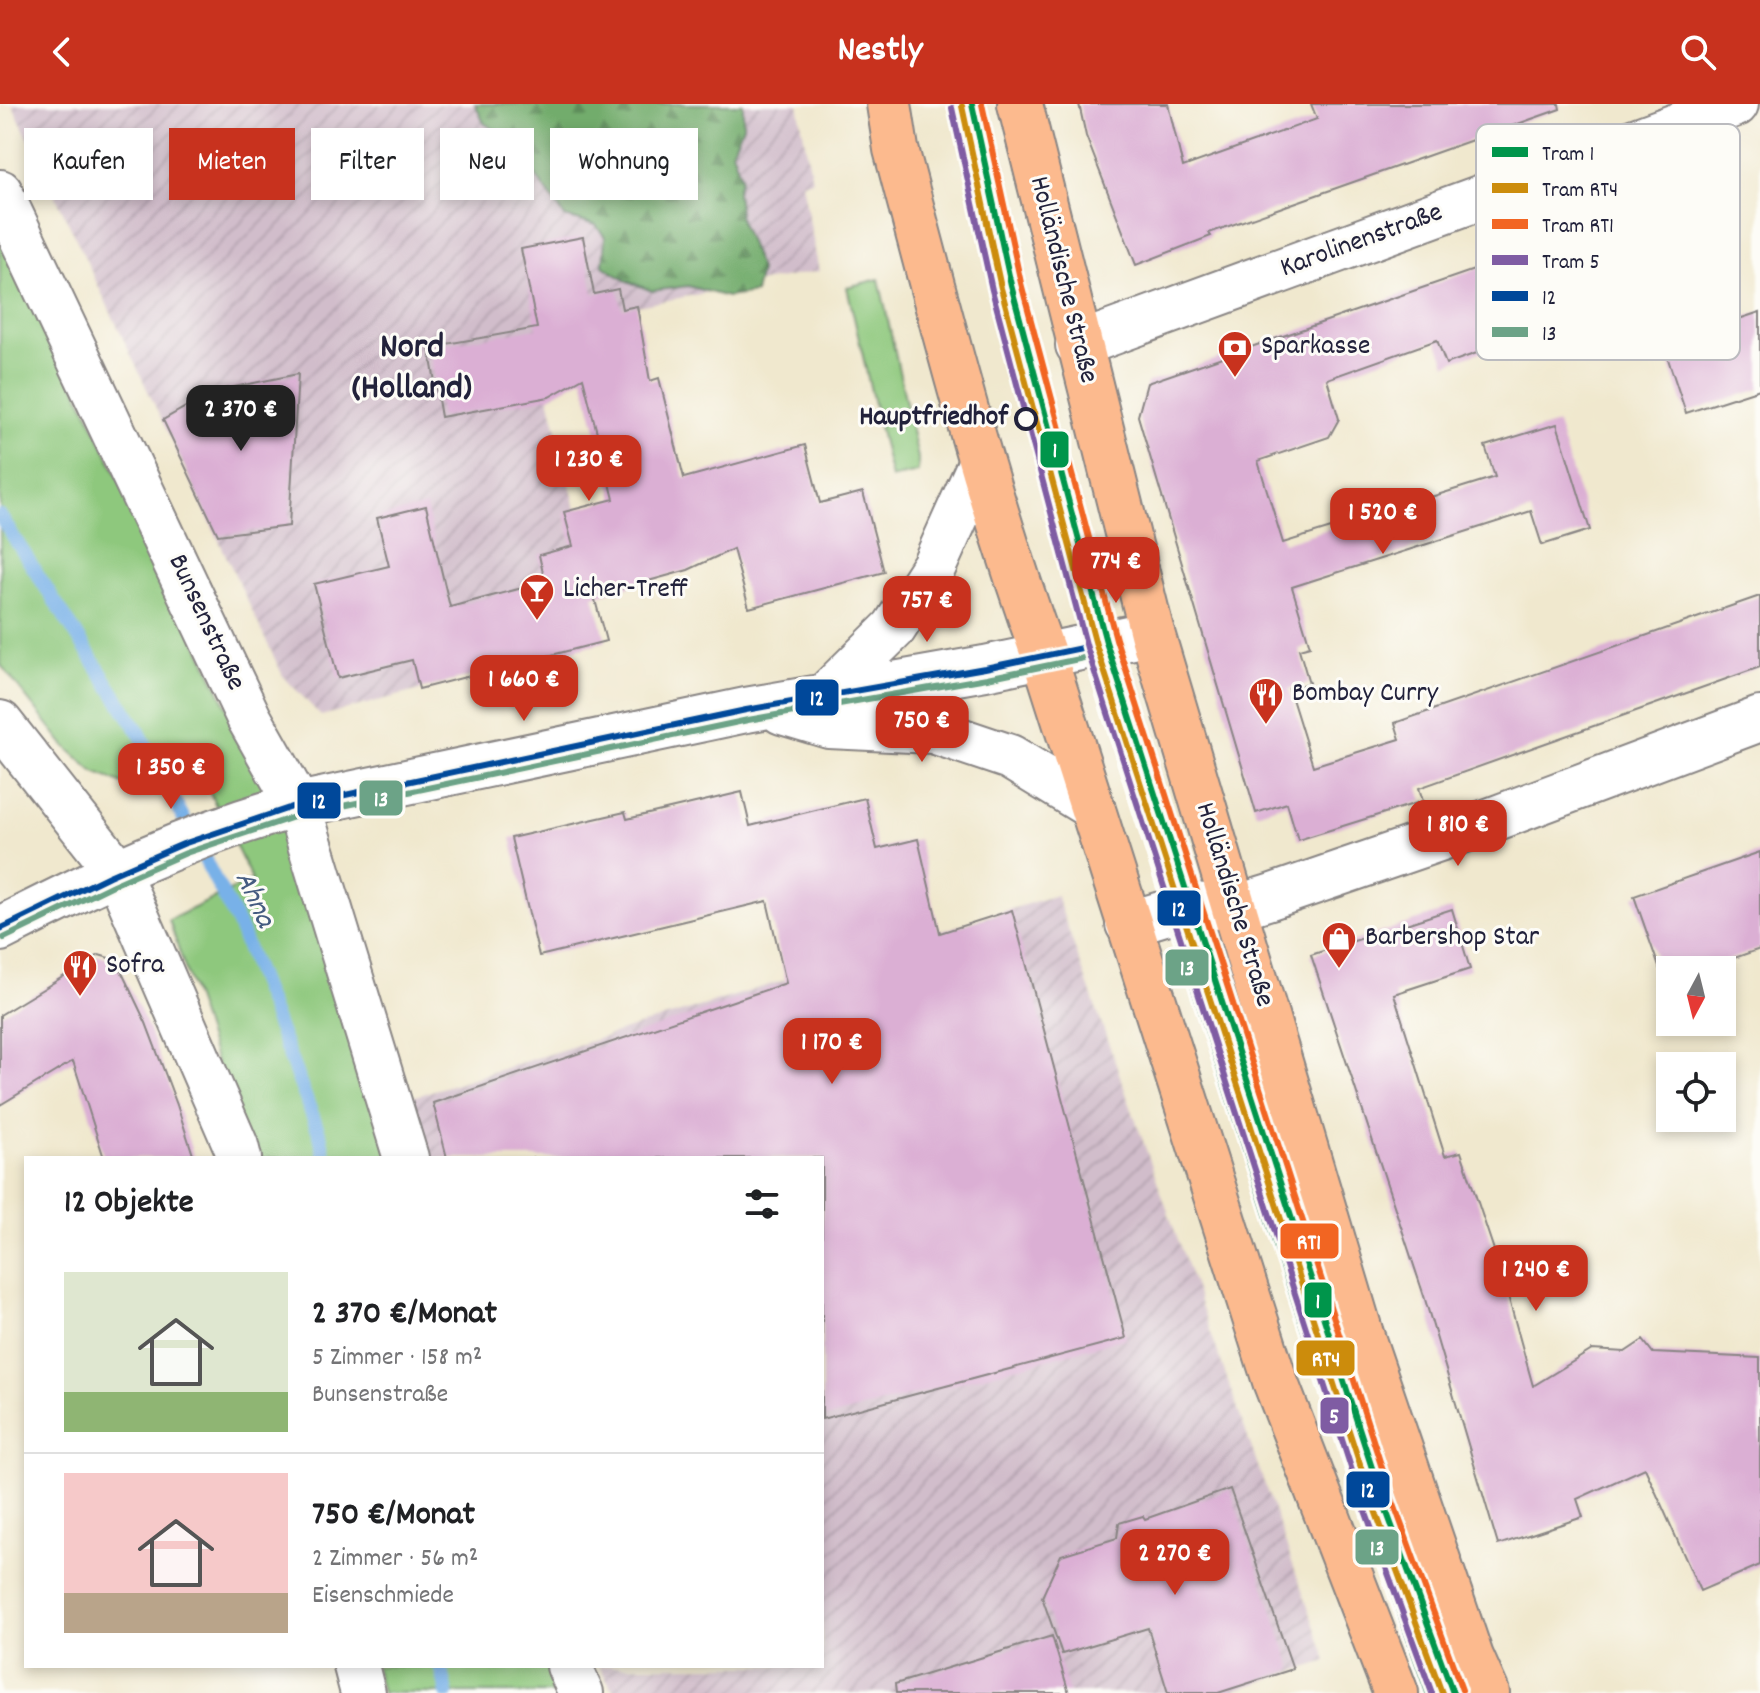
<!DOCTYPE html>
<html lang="de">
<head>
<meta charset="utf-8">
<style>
  :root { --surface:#fff; --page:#f2f2f2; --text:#202124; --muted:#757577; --line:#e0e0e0; --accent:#c8321e }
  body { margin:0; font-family:Dekko,sans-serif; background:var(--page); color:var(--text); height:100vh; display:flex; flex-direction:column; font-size:30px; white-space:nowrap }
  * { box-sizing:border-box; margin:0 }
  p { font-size:26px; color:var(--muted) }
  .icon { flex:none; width:44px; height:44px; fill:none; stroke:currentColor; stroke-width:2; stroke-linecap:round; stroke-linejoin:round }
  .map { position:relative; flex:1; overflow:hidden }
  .drawer { position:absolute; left:24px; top:1052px; width:800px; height:512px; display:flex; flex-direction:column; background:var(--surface); border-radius:0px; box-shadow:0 4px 12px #0003 }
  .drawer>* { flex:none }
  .hud { position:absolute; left:24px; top:24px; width:800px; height:72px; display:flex; gap:16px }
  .needle { width:52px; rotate:187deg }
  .fabs { position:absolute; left:1656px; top:852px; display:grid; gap:16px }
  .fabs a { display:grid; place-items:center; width:80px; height:80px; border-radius:0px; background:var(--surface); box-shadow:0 4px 12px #0003; font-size:40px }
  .price { position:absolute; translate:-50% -68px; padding:0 18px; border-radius:16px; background:var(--accent); color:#fff; font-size:26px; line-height:52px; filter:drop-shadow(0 2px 4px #0008) }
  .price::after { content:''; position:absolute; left:50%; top:48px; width:24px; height:18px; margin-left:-12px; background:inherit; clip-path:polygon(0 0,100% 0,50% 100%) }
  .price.on { background:#222; color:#fff }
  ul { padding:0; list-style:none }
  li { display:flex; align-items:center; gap:24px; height:200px; padding:0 40px }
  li+li { border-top:2px solid var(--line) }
  li span { display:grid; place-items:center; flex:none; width:224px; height:160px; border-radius:0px; color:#555 }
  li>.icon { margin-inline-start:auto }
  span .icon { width:96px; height:96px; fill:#fffc; stroke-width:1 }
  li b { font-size:34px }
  h2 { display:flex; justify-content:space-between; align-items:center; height:96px; padding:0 40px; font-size:34px }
  .pill { padding:0 28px; border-radius:0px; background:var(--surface); box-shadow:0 4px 12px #0003; font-size:28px; line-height:72px }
  .pill.on { background:var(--accent); color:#fff }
  header { display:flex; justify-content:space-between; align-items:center; height:104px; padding:0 40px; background:var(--accent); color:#fff; font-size:36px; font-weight:800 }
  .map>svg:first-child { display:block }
  .industrial { fill:url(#industrial-furrows) }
  .green { fill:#8ec87d; stroke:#58755c; stroke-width:2 }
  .forest { fill:url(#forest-firs); stroke:#4a6754; stroke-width:2 }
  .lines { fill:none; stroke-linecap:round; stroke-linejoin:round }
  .stream { stroke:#78b1e8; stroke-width:14 }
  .building { fill:#dbafd4 }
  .minor-casing { stroke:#898584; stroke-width:48 }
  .major-casing { stroke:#898584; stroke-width:48 }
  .minor { stroke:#fff; stroke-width:44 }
  .major { stroke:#fcba8e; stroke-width:44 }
  .bus-1-casing { stroke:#fdfcf7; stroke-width:12 }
  .bus-2-casing { stroke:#fdfcf7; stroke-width:12 }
  .bus-1 { stroke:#00489a; stroke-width:6 }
  .bus-2 { stroke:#6ca387; stroke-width:6 }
  .tram-1-casing { stroke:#fdfcf7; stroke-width:12 }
  .tram-2-casing { stroke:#fdfcf7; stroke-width:12 }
  .tram-3-casing { stroke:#fdfcf7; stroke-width:12 }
  .tram-4-casing { stroke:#fdfcf7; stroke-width:12 }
  .tram-1 { stroke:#00954b; stroke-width:6 }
  .tram-2 { stroke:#cc8c0c; stroke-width:6 }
  .tram-3 { stroke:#f26522; stroke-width:6 }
  .tram-4 { stroke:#7f5ca3; stroke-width:6 }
  .stop-dot { fill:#fdfcf7; stroke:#22223b; stroke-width:4 }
  .labels { text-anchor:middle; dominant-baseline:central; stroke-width:6; stroke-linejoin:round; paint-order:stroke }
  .street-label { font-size:28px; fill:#22223b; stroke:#fdfcf7 }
  .poi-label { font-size:28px; fill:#22223b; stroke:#fdfcf7; text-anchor:start }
  .stop-label { font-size:28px; font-weight:bold; fill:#22223b; stroke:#fdfcf7; text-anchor:end }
  .water-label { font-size:30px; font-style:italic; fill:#445b80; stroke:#fdfcf7 }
  .district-label { font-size:36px; font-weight:bold; fill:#22223b; stroke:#fdfcf7 }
  .key { fill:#fdfcf7; stroke:#bbbbbf; stroke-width:2 }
  .key-label { font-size:22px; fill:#22223b }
  .line-badge { stroke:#fdfcf7; stroke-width:3 }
  .badge-label { font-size:22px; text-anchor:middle; font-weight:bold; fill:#fff }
</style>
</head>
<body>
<header><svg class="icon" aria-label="back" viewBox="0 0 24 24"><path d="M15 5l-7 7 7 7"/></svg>Nestly<svg class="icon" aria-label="search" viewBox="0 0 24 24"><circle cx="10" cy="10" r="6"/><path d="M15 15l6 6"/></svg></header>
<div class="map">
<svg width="1760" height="1589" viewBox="0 0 1760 1589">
  <defs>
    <pattern id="industrial-furrows" width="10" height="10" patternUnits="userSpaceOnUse" patternTransform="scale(2)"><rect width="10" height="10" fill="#d1bdcb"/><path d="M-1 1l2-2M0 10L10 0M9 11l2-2" fill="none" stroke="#b3a2af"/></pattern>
    <pattern id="forest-firs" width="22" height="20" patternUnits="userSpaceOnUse" patternTransform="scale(2)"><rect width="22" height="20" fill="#72ac6c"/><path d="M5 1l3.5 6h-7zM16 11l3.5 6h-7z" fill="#5d8c5a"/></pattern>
  </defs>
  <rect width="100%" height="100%" fill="#fdfcf7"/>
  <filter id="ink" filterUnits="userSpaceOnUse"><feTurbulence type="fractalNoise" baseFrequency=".0125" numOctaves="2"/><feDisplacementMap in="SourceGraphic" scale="16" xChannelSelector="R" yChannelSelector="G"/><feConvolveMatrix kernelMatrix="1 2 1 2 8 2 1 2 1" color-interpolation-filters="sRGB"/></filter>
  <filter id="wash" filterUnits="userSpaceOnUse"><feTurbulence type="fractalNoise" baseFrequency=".006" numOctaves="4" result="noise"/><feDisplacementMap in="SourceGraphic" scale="32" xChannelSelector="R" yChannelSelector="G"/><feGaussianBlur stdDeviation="1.8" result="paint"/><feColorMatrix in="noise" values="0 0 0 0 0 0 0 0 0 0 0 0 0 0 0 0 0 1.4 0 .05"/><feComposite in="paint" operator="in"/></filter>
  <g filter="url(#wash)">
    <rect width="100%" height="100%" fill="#f0e8ce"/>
    <!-- industrial -->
    <path class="industrial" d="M 12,0 L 798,0 L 812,76 L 802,79 L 819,167 L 622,205 L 555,290 L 549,293 L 576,405 L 564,409 L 573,442 L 594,492 L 606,537 L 321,612 L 283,572 Z
      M 1056,791 L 1327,1557 L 1226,1589 L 615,1589 L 599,1562 L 822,1562 L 822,1054 L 428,1054 L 409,994 Z"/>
    <!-- green -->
    <path class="green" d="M 0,123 L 313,785 L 392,1054 L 242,1054 L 219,967 L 169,816 L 252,776 L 193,654 L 130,683 L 94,668 L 65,642 L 0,560 Z
      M 879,175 L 918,354 L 918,368 L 891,374 L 847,183 Z
      M 375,1562 L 548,1562 L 561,1589 L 382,1589 Z"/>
    <!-- forest -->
    <path class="forest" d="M 475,0 L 743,0 L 743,22 L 732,47 L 741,73 L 737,87 L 740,116 L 760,166 L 755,189 L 727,193 L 688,182 L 652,187 L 625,176 L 603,162 L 605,133 L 596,121 L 565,113 L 527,59 L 522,43 L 484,19 Z"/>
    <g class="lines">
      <!-- stream -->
      <path class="stream" d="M 0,412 L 139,628 L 238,820 L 320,1031 L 325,1054
        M 441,1562 L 447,1589"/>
    </g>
    <g id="blocks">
      <!-- building -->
      <path class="building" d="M 1079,0 L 1168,0 L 1183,63 L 1317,15 L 1311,0 L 1559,0 L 1560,5 L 1209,129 L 1211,132 L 1136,161 L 1086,32 Z
        M 583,133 L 594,190 L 618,185 L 622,205 L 637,202 L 650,277 L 659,274 L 684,374 L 805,341 L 820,399 L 863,388 L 884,468 L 749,504 L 733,445 L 688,466 L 594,492 L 606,537 L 419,585 L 412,556 L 338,574 L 314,480 L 389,462 L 377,414 L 426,402 L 450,503 L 545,478 L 539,451 L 573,442 L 564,408 L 614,395 L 583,274 L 549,293 L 441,313 L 429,243 L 537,224 L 521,145 Z
        M 1523,149 L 1550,223 L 1446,260 L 1437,236 L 1327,275 L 1339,315 L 1329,333 L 1258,357 L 1283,439 L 1495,373 L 1485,342 L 1557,320 L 1590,426 L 1542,441 L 1531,407 L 1292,483 L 1310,542 L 1299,545 L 1309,579 L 1289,585 L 1313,662 L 1400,635 L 1395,619 L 1760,492 L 1760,563 L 1419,684 L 1423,697 L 1298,736 L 1287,699 L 1256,709 L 1138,312 L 1147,279 Z
        M 1760,208 L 1760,285 L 1686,309 L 1663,240 Z
        M 298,270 L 289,422 L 218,431 L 163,316 L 214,287 Z
        M 742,688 L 750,722 L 865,694 L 877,745 L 918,735 L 940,829 L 1012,806 L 1126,1234 L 822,1315 L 822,1054 L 447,1054 L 433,999 L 786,879 L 767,797 L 539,852 L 511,734 L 625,708 L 627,715 Z
        M 1760,748 L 1760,845 L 1700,866 L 1660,866 L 1634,792 Z
        M 1452,805 L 1470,865 L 1394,890 L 1445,1052 L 1461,1048 L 1502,1170 L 1533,1282 L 1592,1246 L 1625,1248 L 1643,1236 L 1653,1249 L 1760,1254 L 1760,1461 L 1700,1487 L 1645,1364 L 1577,1395 L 1583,1413 L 1498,1441 L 1424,1192 L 1311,851 Z
        M 99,851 L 116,856 L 146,919 L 177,1001 L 194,1054 L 104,1054 L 73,957 L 0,1001 L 0,911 Z
        M 1230,1385 L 1293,1565 L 1218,1589 L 1168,1589 L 1148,1524 L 1062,1550 L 1042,1493 L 1061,1451 L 1117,1434 L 1119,1419 L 1143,1412 L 1145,1415 Z
        M 1052,1532 L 1069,1589 L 896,1589 L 895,1580 Z"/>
    </g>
  </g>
  <g filter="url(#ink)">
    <use href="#blocks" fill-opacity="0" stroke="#898584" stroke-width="2"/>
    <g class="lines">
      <defs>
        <path id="minor" d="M 0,88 L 249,614 L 298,701 L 406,1054
          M 1078,241 L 1736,0
          M 823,594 L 894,524 L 934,462 L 980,360
          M 782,608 L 829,622 L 933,627 L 1010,653 L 1092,703
          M 0,619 L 117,767 L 236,1042 L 239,1054
          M 1128,820 L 1191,801 L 1234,804 L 1270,793 L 1462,727 L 1760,615
          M 0,825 C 97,776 192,729 298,701 L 746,606 L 985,564 L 1152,529
          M 356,1562 L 363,1589
          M 569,1562 L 581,1589"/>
        <path id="major" d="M 889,0 L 896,45 C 941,215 984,386 1044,552 L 1275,1277 L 1396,1589
          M 1020,0 L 1152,529 L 1361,1230 L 1471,1553 L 1487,1589"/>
      </defs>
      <!-- minor casing -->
      <use href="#minor" class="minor-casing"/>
      <!-- major casing -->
      <use href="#major" class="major-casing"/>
      <!-- minor -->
      <use href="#minor" class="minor"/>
      <!-- major -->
      <use href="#major" class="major"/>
      <defs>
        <path id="bus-1" d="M 1096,541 C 1207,891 1315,1243 1439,1589
          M 0,825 L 109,772 L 183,740 L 298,701 L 746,606 L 985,564 L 1096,541"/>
        <path id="bus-2" d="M 1086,544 C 1197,893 1304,1244 1428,1589
          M 4,834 L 113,781 L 186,749 L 300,711 L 748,616 L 987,574 L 1098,551"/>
      </defs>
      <!-- bus-1 casing -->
      <use href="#bus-1" class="bus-1-casing"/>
      <!-- bus-2 casing -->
      <use href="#bus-2" class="bus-2-casing"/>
      <!-- bus-1 -->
      <use href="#bus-1" class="bus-1"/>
      <!-- bus-2 -->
      <use href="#bus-2" class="bus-2"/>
      <defs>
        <path id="tram-1" d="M 972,0 L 1011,181 L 1106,538 L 1382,1395 L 1453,1589"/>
        <path id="tram-2" d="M 962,2 L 1001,184 L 1096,541 L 1372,1398 L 1442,1589"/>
        <path id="tram-3" d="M 982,0 L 1021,179 L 1116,535 L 1391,1392 L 1462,1586"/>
        <path id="tram-4" d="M 952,4 L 992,186 L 1087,544 L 1363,1401 L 1432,1589"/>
      </defs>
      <!-- tram-1 casing -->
      <use href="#tram-1" class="tram-1-casing"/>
      <!-- tram-2 casing -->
      <use href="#tram-2" class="tram-2-casing"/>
      <!-- tram-3 casing -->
      <use href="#tram-3" class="tram-3-casing"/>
      <!-- tram-4 casing -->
      <use href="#tram-4" class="tram-4-casing"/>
      <!-- tram-1 -->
      <use href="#tram-1" class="tram-1"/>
      <!-- tram-2 -->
      <use href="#tram-2" class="tram-2"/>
      <!-- tram-3 -->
      <use href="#tram-3" class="tram-3"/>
      <!-- tram-4 -->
      <use href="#tram-4" class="tram-4"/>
    </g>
  </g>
  <!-- icons -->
  <defs>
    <symbol id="bank-pin" viewBox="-11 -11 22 30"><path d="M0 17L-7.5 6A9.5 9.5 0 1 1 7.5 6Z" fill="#c8321e" stroke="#fdfcf7"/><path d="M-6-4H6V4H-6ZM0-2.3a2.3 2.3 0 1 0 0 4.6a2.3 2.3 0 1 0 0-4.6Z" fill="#fff"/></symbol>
    <symbol id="bar-pin" viewBox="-11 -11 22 30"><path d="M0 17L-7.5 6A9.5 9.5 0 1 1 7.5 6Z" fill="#c8321e" stroke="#fdfcf7"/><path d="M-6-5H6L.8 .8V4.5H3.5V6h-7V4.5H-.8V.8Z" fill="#fff"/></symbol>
    <symbol id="restaurant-pin" viewBox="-11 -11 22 30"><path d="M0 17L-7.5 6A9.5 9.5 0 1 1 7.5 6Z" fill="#c8321e" stroke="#fdfcf7"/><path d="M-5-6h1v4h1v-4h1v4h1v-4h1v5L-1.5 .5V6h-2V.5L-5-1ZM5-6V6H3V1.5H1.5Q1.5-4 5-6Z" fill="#fff"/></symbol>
    <symbol id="shop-pin" viewBox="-11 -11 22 30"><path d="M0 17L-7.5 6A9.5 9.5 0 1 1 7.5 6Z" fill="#c8321e" stroke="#fdfcf7"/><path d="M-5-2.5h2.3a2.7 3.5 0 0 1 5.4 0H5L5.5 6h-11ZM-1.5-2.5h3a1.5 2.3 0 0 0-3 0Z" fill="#fff"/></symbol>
  </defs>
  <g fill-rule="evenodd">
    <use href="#bank-pin" x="1215" y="224" width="40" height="54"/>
    <use href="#bar-pin" x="517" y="467" width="40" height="54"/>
    <use href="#restaurant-pin" x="1246" y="571" width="40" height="54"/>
    <use href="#shop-pin" x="1319" y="815" width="40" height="54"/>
    <use href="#restaurant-pin" x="60" y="843" width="40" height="54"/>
  </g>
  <!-- markers -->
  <circle class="stop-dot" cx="1026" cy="315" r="10"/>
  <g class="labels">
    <!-- street labels -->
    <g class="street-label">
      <text transform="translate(1362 138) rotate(-20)">Karolinenstraße</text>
      <text transform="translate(1062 176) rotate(76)">Holländische Straße</text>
      <text transform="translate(205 519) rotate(65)">Bunsenstraße</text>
      <text transform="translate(1233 801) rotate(73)">Holländische Straße</text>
    </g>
    <!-- poi labels -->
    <g class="poi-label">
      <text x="1261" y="244">Sparkasse</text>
      <text x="563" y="487">Licher-Treff</text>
      <text x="1292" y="591">Bombay Curry</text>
      <text x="1365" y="835">Barbershop Star</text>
      <text x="106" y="863">Sofra</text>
    </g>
    <!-- stop labels -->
    <g class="stop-label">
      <text x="1008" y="315">Hauptfriedhof</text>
    </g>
    <!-- water labels -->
    <g class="water-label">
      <text transform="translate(253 796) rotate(65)">Ahna</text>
    </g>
    <!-- district labels -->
    <g class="district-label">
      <text x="412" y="245">Nord<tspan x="412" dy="41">(Holland)</tspan></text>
    </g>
  </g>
  <!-- legend -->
  <rect x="1476" y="20" width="264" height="236" rx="12" class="key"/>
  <rect x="1492" y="43" width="36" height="10" fill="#00954b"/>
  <rect x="1492" y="79" width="36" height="10" fill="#cc8c0c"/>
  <rect x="1492" y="115" width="36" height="10" fill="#f26522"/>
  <rect x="1492" y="151" width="36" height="10" fill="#7f5ca3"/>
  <rect x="1492" y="187" width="36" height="10" fill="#00489a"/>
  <rect x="1492" y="223" width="36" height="10" fill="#6ca387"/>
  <g class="key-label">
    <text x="1542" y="56">Tram 1</text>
    <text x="1542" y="92">Tram RT4</text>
    <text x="1542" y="128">Tram RT1</text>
    <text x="1542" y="164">Tram 5</text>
    <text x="1542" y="200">12</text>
    <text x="1542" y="236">13</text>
  </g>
  <g class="line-badge">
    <rect x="1039" y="326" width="31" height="39" rx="8" fill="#00954b"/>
    <rect x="794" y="574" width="46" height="39" rx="8" fill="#00489a"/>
    <rect x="358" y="675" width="46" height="38" rx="8" fill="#6ca387"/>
    <rect x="296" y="677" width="46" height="39" rx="8" fill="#00489a"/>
    <rect x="1156" y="785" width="46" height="38" rx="8" fill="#00489a"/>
    <rect x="1164" y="844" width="46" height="39" rx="8" fill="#6ca387"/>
    <rect x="1279" y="1118" width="61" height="38" rx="8" fill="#f26522"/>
    <rect x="1303" y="1177" width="30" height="38" rx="8" fill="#00954b"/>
    <rect x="1295" y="1235" width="61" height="38" rx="8" fill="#cc8c0c"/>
    <rect x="1319" y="1292" width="31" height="39" rx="8" fill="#7f5ca3"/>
    <rect x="1345" y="1366" width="46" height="39" rx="8" fill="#00489a"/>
    <rect x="1354" y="1424" width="46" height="38" rx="8" fill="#6ca387"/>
  </g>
  <g class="badge-label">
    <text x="1055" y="353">1</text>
    <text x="817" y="601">12</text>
    <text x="381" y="702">13</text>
    <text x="319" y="704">12</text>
    <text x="1179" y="812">12</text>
    <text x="1187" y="871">13</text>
    <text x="1309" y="1145">RT1</text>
    <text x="1318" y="1204">1</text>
    <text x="1326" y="1262">RT4</text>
    <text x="1334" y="1319">5</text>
    <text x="1368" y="1393">12</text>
    <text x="1377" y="1451">13</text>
  </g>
</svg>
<div class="fabs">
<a><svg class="needle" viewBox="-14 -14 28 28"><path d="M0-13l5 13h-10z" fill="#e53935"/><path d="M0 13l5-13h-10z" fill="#757577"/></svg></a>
<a><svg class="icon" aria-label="locate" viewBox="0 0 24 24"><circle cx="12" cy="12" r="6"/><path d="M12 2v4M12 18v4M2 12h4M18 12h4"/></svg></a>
</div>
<b class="price on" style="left:241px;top:349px">2 370 €</b>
<b class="price" style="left:589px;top:399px">1 230 €</b>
<b class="price" style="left:1383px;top:452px">1 520 €</b>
<b class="price" style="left:1116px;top:501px">774 €</b>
<b class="price" style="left:927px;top:540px">757 €</b>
<b class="price" style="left:524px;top:619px">1 660 €</b>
<b class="price" style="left:922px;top:660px">750 €</b>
<b class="price" style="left:171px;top:707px">1 350 €</b>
<b class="price" style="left:1458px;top:764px">1 810 €</b>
<b class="price" style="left:832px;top:982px">1 170 €</b>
<b class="price" style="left:1536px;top:1209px">1 240 €</b>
<b class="price" style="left:1175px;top:1493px">2 270 €</b>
<div class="hud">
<a class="pill">Kaufen</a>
<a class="pill on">Mieten</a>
<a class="pill">Filter</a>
<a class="pill">Neu</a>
<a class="pill">Wohnung</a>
</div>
<section class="drawer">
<h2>12 Objekte<svg class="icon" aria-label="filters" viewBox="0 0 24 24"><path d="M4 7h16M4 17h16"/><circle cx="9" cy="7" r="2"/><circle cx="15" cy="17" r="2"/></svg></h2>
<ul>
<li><span style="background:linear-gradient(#dfe7d0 75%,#8fb573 0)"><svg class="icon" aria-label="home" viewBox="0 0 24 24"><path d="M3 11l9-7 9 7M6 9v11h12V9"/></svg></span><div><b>2 370 €/Monat</b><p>5 Zimmer · 158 m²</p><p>Bunsenstraße</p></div></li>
<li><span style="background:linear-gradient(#f6c9c9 75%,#b9a48a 0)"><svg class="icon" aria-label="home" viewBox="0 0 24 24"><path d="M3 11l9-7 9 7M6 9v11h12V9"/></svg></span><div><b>750 €/Monat</b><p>2 Zimmer · 56 m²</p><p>Eisenschmiede</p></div></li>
</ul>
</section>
</div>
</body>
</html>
